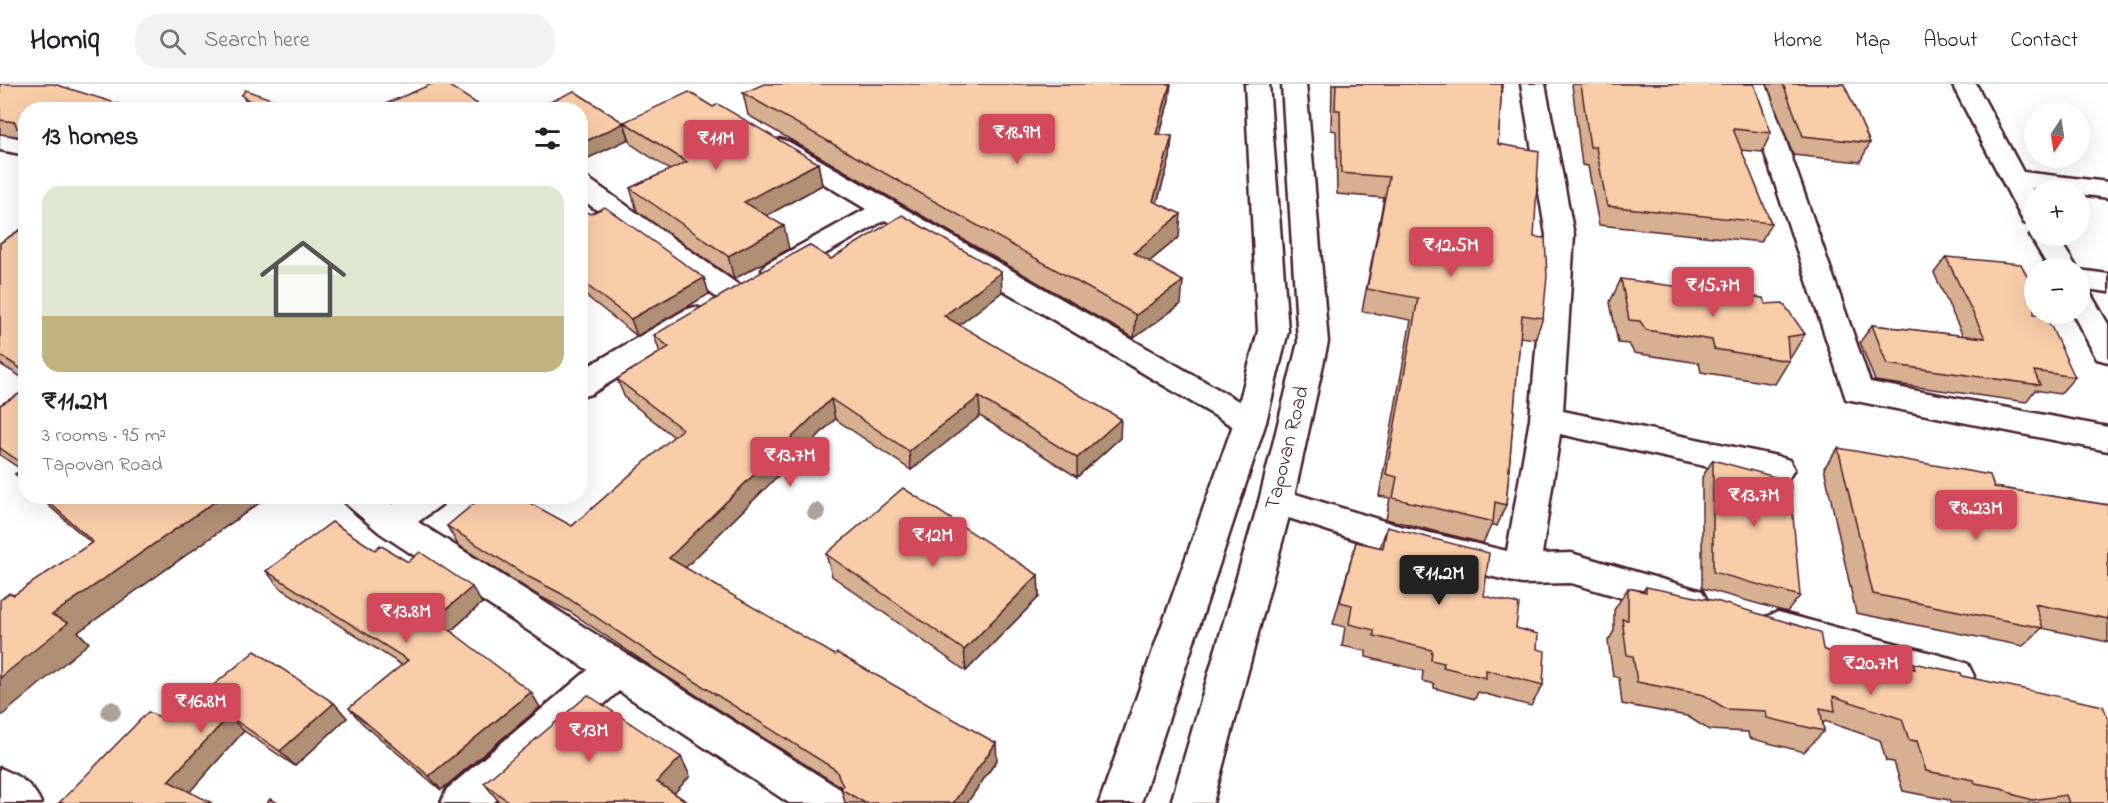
<!DOCTYPE html>
<html lang="en">
<head>
<meta charset="utf-8">
<style>
  :root { --surface:#fff; --page:#f2f2f2; --text:#202124; --muted:#757577; --line:#e0e0e0; --accent:#d1495b }
  body { margin:0; font-family:"Indie Flower",sans-serif; background:var(--page); color:var(--text); height:100vh; display:flex; flex-direction:column; font-size:22px; white-space:nowrap }
  * { box-sizing:border-box; margin:0 }
  p { font-size:20px; color:var(--muted) }
  .icon { flex:none; width:33px; height:33px; fill:none; stroke:currentColor; stroke-width:2; stroke-linecap:round; stroke-linejoin:round }
  .map { position:relative; flex:1; overflow:hidden }
  .details { position:absolute; left:18px; top:18px; width:570px; height:402px; display:flex; flex-direction:column; background:var(--surface); border-radius:24px; box-shadow:0 6px 24px #0002 }
  .details>* { flex:none }
  .needle { width:39px; rotate:192deg }
  .tools { position:absolute; left:2024px; top:18px; display:grid; gap:12px }
  .tools a { display:grid; place-items:center; width:66px; height:66px; border-radius:50%; background:var(--surface); box-shadow:0 6px 24px #0002; font-size:30px }
  .price { position:absolute; translate:-50% -51px; padding:0 14px; border-radius:6px; background:var(--accent); color:#fff; font-size:20px; line-height:39px; filter:drop-shadow(0 2px 3px #0008) }
  .price::after { content:''; position:absolute; left:50%; top:36px; width:18px; height:14px; margin-left:-9px; background:inherit; clip-path:polygon(0 0,100% 0,50% 100%) }
  .price.active { background:#222; color:#fff }
  ul { padding:0; list-style:none }
  li { display:grid; align-content:center; gap:12px; height:318px; padding:0 24px }
  li+li { border-top:2px solid var(--line) }
  li span { display:grid; place-items:center; height:186px; border-radius:18px; color:#555 }
  li>.icon { margin-inline-start:auto }
  span .icon { width:108px; height:108px; fill:#fffc; stroke-width:1 }
  li b { font-size:26px }
  h2 { display:flex; justify-content:space-between; align-items:center; height:72px; padding:0 24px; font-size:26px }
  header { display:flex; align-items:center; gap:36px; box-sizing:border-box; height:84px; padding:0 30px; background:var(--surface); border-bottom:2px solid var(--line) }
  header strong { font-size:28px }
  nav { display:flex; gap:33px; margin-inline-start:auto; font-size:21px }
  .search { width:420px; height:54px; background:var(--page); display:flex; align-items:center; gap:15px; box-sizing:border-box; padding:0 21px; border-radius:24px; color:var(--muted); font-size:22px }
  .map>svg:first-child { display:block }
  .lines { fill:none; stroke-linecap:round; stroke-linejoin:round }
  .minor-casing { stroke:#4a1f2b; stroke-width:5 }
  .secondary-casing { stroke:#4a1f2b; stroke-width:5 }
  .minor { fill:#fff; fill-rule:evenodd }
  .secondary { fill:#fff; fill-rule:evenodd }
  .tree { fill:#afa29a }
  .wall { fill:#d7b091; stroke:#4a1f2b; stroke-width:1.5 }
  .shaded-wall { fill:#af9076; stroke:#4a1f2b; stroke-width:1.5 }
  .building { fill:#facda9; stroke:#4a1f2b; stroke-width:1.5 }
  .labels { text-anchor:middle; dominant-baseline:central; stroke-width:6; stroke-linejoin:round; paint-order:stroke }
  .street-label { font-size:21px; fill:#4a1f2b; stroke:#fff }
</style>
</head>
<body>
<header>
<strong>Homiq</strong>
<div class="search"><svg class="icon" aria-label="search" viewBox="0 0 24 24"><circle cx="10" cy="10" r="6"/><path d="M15 15l6 6"/></svg>Search here</div>
<nav><a>Home</a><a>Map</a><a>About</a><a>Contact</a></nav>
</header>
<div class="map">
<svg width="2108" height="719" viewBox="0 0 2108 719">
  <rect width="100%" height="100%" fill="#fff"/>
  <filter id="ink" filterUnits="userSpaceOnUse"><feTurbulence type="fractalNoise" baseFrequency=".0167" numOctaves="2"/><feDisplacementMap in="SourceGraphic" scale="12" xChannelSelector="R" yChannelSelector="G"/><feConvolveMatrix kernelMatrix="1 2 1 2 8 2 1 2 1" color-interpolation-filters="sRGB"/></filter>
  <g filter="url(#ink)">
    <g class="lines">
      <defs>
        <path id="minor" d="M 1521,0 L 1545,0 L 1574,151 L 1563,327 L 1777,372 L 1789,376 L 1794,385 L 1789,394 L 1777,398 L 1560,350 L 1542,470 L 1571,469 L 1702,507 L 1708,518 L 1702,529 L 1689,533 L 1571,499 L 1522,500 L 1400,470 L 1264,426 L 1259,417 L 1264,408 L 1276,404 L 1400,442 L 1507,467 L 1530,335 L 1546,151 Z
          M 1742,0 L 1766,0 L 1870,298 L 2108,343 L 2108,367 L 1846,315 Z
          M 1952,0 L 1976,0 L 2023,88 L 2108,98 L 2108,114 L 2079,110 L 2079,106 L 2032,104 L 2034,141 L 2024,139 Z
          M 0,50 L 26,56 L 26,71 L 0,66 Z
          M 780,55 L 789,58 L 1261,330 L 1266,338 L 1261,346 L 1250,350 L 1239,346 L 885,136 L 786,192 L 776,195 L 766,192 L 762,186 L 766,180 L 866,125 L 771,68 L 767,63 L 771,58 Z
          M 580,93 L 589,95 L 743,204 L 748,211 L 743,218 L 733,220 L 723,218 L 580,114 Z
          M 2034,146 L 2034,152 L 2057,152 L 2077,184 L 2049,184 L 2030,152 Z
          M 2079,186 L 2108,190 L 2108,208 L 2079,204 Z
          M 2079,205 L 2089,207 L 2108,240 L 2108,278 L 2097,275 L 2073,230 L 2079,230 Z
          M 695,223 L 705,226 L 710,233 L 705,240 L 591,310 L 580,313 L 580,287 L 685,226 Z
          M 342,412 L 383,412 L 393,420 L 403,412 L 446,412 L 441,421 L 418,438 L 840,705 L 846,719 L 789,719 L 619,607 L 493,719 L 441,719 L 447,705 L 588,586 L 380,449 L 347,421 Z
          M 1778,528 L 1954,575 L 1968,580 L 1974,592 L 1968,604 L 1954,609 L 1765,555 L 1759,544 L 1765,533 Z
          M 0,684 C 19,692 33,700 41,719 L 0,719 Z"/>
        <path id="secondary" d="M 1245,0 L 1269,0 L 1288,247 L 1266,338 L 1141,719 L 1099,719 L 1234,338 L 1258,247 Z
          M 1282,0 L 1306,0 L 1328,258 L 1293,417 L 1213,719 L 1171,719 L 1259,417 L 1298,258 Z"/>
      </defs>
      <!-- minor casing -->
      <use href="#minor" class="minor-casing"/>
      <!-- secondary casing -->
      <use href="#secondary" class="secondary-casing"/>
      <!-- minor -->
      <use href="#minor" class="minor"/>
      <!-- secondary -->
      <use href="#secondary" class="secondary"/>
    </g>
    <!-- trees -->
    <g class="tree">
      <circle cx="816" cy="428" r="9"/>
      <circle cx="111" cy="627" r="10"/>
    </g>
    <!-- wall -->
    <path class="wall" d="M 0,0 L 26,26 L 26,55 L 24,53 L 0,50 Z
      M 1332,0 L 1502,0 L 1498,60 L 1534,153 L 1543,234 L 1535,255 L 1520,253 L 1506,421 L 1497,442 L 1492,440 L 1483,459 L 1386,435 L 1390,414 L 1379,412 L 1411,236 L 1362,227 L 1384,114 L 1337,110 L 1336,47 L 1331,46 Z
      M 1572,0 L 1754,0 L 1771,49 L 1762,68 L 1741,66 L 1771,139 L 1761,158 L 1599,141 L 1588,82 L 1582,81 Z
      M 1767,0 L 1844,0 L 1870,59 L 1860,78 L 1793,71 Z
      M 743,9 L 1169,16 L 1160,51 L 1172,52 L 1170,74 L 1157,119 L 1179,153 L 1149,178 L 1181,220 L 1134,254 L 748,31 Z
      M 242,11 L 304,26 L 248,21 Z
      M 713,23 L 818,79 L 822,101 L 766,132 L 789,165 L 734,195 L 637,127 L 630,104 L 670,86 L 631,60 L 624,38 Z
      M 580,124 L 590,130 L 704,194 L 709,210 L 637,252 L 580,207 Z
      M 26,142 L 26,296 L 0,280 L 0,159 Z
      M 1946,173 L 2075,293 L 2060,310 L 2035,306 L 2026,318 L 1875,297 L 1860,258 L 1872,241 L 1963,252 L 1934,189 Z
      M 831,175 L 1002,208 L 959,241 L 1120,354 L 1077,393 L 980,332 L 911,386 L 835,335 L 685,484 L 997,676 L 967,719 L 845,719 L 841,703 L 658,587 L 570,528 L 539,512 L 458,461 L 447,442 L 572,442 L 674,353 L 625,314 L 617,295 L 660,269 L 654,251 Z
      M 1621,195 L 1805,250 L 1791,273 L 1789,273 L 1789,277 L 1775,300 L 1701,288 L 1699,279 L 1634,269 L 1629,260 L 1618,259 L 1610,218 Z
      M 26,306 L 26,400 L 15,390 L 22,386 L 0,371 L 0,321 Z
      M 1838,364 L 1994,403 L 2108,421 L 2108,558 L 2042,544 L 2023,562 L 1856,529 L 1824,384 Z
      M 1713,376 L 1800,512 L 1787,528 L 1702,504 L 1702,393 Z
      M 38,412 L 269,412 L 78,548 L 89,559 L 14,511 L 91,459 Z
      M 1387,443 L 1484,512 L 1537,565 L 1543,601 L 1531,622 L 1478,608 L 1475,615 L 1434,604 L 1434,600 L 1422,597 L 1423,587 L 1366,573 L 1366,567 L 1342,562 L 1345,543 L 1333,540 L 1356,458 L 1380,464 Z
      M 375,466 L 408,478 L 482,519 L 451,547 L 540,623 L 441,706 L 362,639 L 349,624 L 402,581 L 279,503 L 266,487 Z
      M 826,470 L 1038,491 L 1039,513 L 966,587 L 832,492 Z
      M 1646,503 L 1833,569 L 1908,584 L 1913,579 L 1962,592 L 2108,719 L 1950,719 L 1949,716 L 1903,707 L 1894,678 L 1886,677 L 1880,656 L 1825,637 L 1823,640 L 1824,647 L 1804,668 L 1749,654 L 1748,648 L 1709,646 L 1687,632 L 1622,620 L 1619,594 L 1613,592 L 1608,557 L 1614,547 L 1614,526 L 1628,504 L 1643,507 Z
      M 334,619 L 347,634 L 295,682 L 244,647 L 189,708 L 59,719 L 170,637 Z
      M 681,673 L 690,692 L 674,709 L 689,719 L 500,719 L 484,699 Z"/>
    <!-- shaded-wall -->
    <path class="shaded-wall" d="M 1170,0 L 1171,0 L 1169,16 L 1154,72 L 1156,50 Z
      M 624,39 L 629,55 L 580,78 L 580,60 Z
      M 1172,52 L 1170,74 L 1151,140 L 1153,117 Z
      M 818,79 L 822,101 L 750,141 L 744,118 Z
      M 1181,130 L 1179,153 L 1132,192 L 1134,169 Z
      M 784,142 L 789,165 L 734,195 L 728,172 Z
      M 1001,188 L 1002,208 L 946,251 L 944,232 Z
      M 704,194 L 709,210 L 637,252 L 631,235 Z
      M 1183,197 L 1181,220 L 1134,254 L 1136,231 Z
      M 979,313 L 980,332 L 911,386 L 909,367 Z
      M 831,315 L 835,335 L 676,493 L 669,474 Z
      M 1121,335 L 1120,354 L 1077,393 L 1077,374 Z
      M 223,412 L 269,412 L 78,548 L 89,559 L 0,633 L 0,594 L 52,531 Z
      M 1038,491 L 1039,513 L 966,587 L 964,566 Z
      M 472,503 L 482,519 L 446,551 L 435,535 Z
      M 531,608 L 540,623 L 441,706 L 429,692 Z
      M 334,619 L 347,634 L 295,682 L 280,667 Z
      M 229,632 L 244,647 L 186,712 L 168,697 Z
      M 996,659 L 997,676 L 967,719 L 953,719 Z
      M 681,673 L 690,692 L 667,717 L 657,698 Z"/>
    <!-- building -->
    <path class="building" d="M 0,0 L 54,0 L 138,26 L 26,26 L 26,46 L 17,44 L 15,38 L 0,36 Z
      M 432,0 L 446,0 L 487,26 L 371,26 Z
      M 764,0 L 1170,0 L 1156,50 L 1172,52 L 1153,117 L 1181,130 L 1134,169 L 1183,197 L 1136,231 L 743,9 Z
      M 1336,0 L 1502,0 L 1498,60 L 1539,67 L 1534,153 L 1545,154 L 1547,192 L 1543,234 L 1522,231 L 1506,421 L 1495,418 L 1493,438 L 1393,414 L 1397,393 L 1386,390 L 1418,214 L 1367,205 L 1389,93 L 1341,89 L 1340,26 L 1335,26 Z
      M 1581,0 L 1754,0 L 1771,49 L 1733,45 L 1771,139 L 1607,122 L 1596,63 L 1590,63 Z
      M 1783,0 L 1844,0 L 1870,59 L 1803,52 Z
      M 245,6 L 304,26 L 240,26 L 252,19 L 242,11 Z
      M 574,7 L 624,39 L 580,60 L 580,26 L 532,26 Z
      M 689,8 L 713,23 L 718,20 L 818,79 L 744,118 L 784,142 L 728,172 L 630,104 L 687,78 L 624,38 Z
      M 605,123 L 704,194 L 631,235 L 580,196 L 580,124 L 590,130 Z
      M 902,131 L 1001,188 L 944,232 L 1121,335 L 1077,374 L 979,313 L 909,367 L 831,315 L 669,474 L 835,571 L 837,569 L 996,659 L 953,719 L 865,719 L 841,705 L 843,702 L 836,686 L 650,569 L 560,509 L 529,493 L 447,442 L 483,412 L 517,412 L 572,442 L 682,345 L 617,295 L 669,263 L 654,251 L 739,201 L 809,161 L 831,175 Z
      M 26,142 L 26,288 L 0,271 L 0,159 Z
      M 1946,173 L 2021,180 L 2034,207 L 2034,230 L 2045,230 L 2075,293 L 2034,287 L 2040,301 L 1887,280 L 1872,241 L 1985,254 Z
      M 1621,195 L 1763,214 L 1765,220 L 1783,219 L 1805,250 L 1787,253 L 1789,277 L 1714,265 L 1712,256 L 1646,246 L 1640,237 L 1629,236 Z
      M 26,306 L 26,382 L 0,364 L 0,321 Z
      M 1838,364 L 1990,391 L 1994,403 L 2108,421 L 2108,535 L 2035,520 L 2043,544 L 1873,510 Z
      M 1713,376 L 1790,397 L 1800,512 L 1713,488 Z
      M 26,384 L 26,398 L 15,390 Z
      M 903,404 L 1038,491 L 964,566 L 826,470 Z
      M 42,412 L 223,412 L 52,531 L 68,539 L 0,594 L 0,516 L 9,509 L 14,511 L 93,458 Z
      M 332,438 L 375,466 L 380,461 L 408,478 L 420,468 L 472,503 L 435,535 L 531,608 L 429,692 L 349,624 L 408,576 L 266,487 Z
      M 1387,443 L 1489,469 L 1484,512 L 1519,520 L 1516,544 L 1538,550 L 1537,565 L 1545,567 L 1543,601 L 1486,586 L 1486,594 L 1443,583 L 1444,579 L 1431,576 L 1432,566 L 1374,552 L 1374,546 L 1349,540 L 1352,521 L 1340,518 L 1356,458 L 1383,464 Z
      M 1646,503 L 1716,517 L 1820,548 L 1823,565 L 1833,569 L 1915,585 L 1913,579 L 1961,589 L 1962,592 L 2103,622 L 2108,634 L 2108,719 L 2069,719 L 2066,711 L 2032,716 L 2015,711 L 2002,704 L 1975,699 L 1974,696 L 1926,687 L 1917,657 L 1909,656 L 1902,635 L 1833,612 L 1835,627 L 1820,624 L 1824,647 L 1767,634 L 1766,627 L 1726,625 L 1704,611 L 1637,598 L 1633,572 L 1627,571 L 1622,535 L 1628,536 L 1628,504 L 1646,508 Z
      M 255,567 L 334,619 L 280,667 L 229,632 L 168,697 L 212,719 L 59,719 L 148,628 L 170,637 Z
      M 588,611 L 681,673 L 657,698 L 689,719 L 509,719 L 509,718 L 484,699 Z
      M 270,715 L 278,719 L 267,719 Z"/>
  </g>
  <g class="labels">
    <!-- street labels -->
    <g class="street-label">
      <text transform="translate(1288 364) rotate(-76)">Tapovan Road</text>
    </g>
  </g>
</svg>
<div class="tools">
<a><svg class="needle" viewBox="-14 -14 28 28"><path d="M0-13l5 13h-10z" fill="#e53935"/><path d="M0 13l5-13h-10z" fill="#757577"/></svg></a>
<a>+</a>
<a>−</a>
</div>
<b class="price" style="left:1017px;top:81px">₹18.9M</b>
<b class="price" style="left:716px;top:87px">₹11M</b>
<b class="price" style="left:1451px;top:194px">₹12.5M</b>
<b class="price" style="left:1713px;top:234px">₹15.7M</b>
<b class="price" style="left:790px;top:404px">₹13.7M</b>
<b class="price" style="left:1754px;top:444px">₹13.7M</b>
<b class="price" style="left:1976px;top:457px">₹8.23M</b>
<b class="price" style="left:933px;top:484px">₹12M</b>
<b class="price active" style="left:1439px;top:522px">₹11.2M</b>
<b class="price" style="left:406px;top:560px">₹13.8M</b>
<b class="price" style="left:1871px;top:612px">₹20.7M</b>
<b class="price" style="left:201px;top:650px">₹16.8M</b>
<b class="price" style="left:589px;top:679px">₹13M</b>
<section class="details">
<h2>13 homes<svg class="icon" aria-label="filters" viewBox="0 0 24 24"><path d="M4 7h16M4 17h16"/><circle cx="9" cy="7" r="2"/><circle cx="15" cy="17" r="2"/></svg></h2>
<ul>
<li><span style="background:linear-gradient(#dfe7d0 70%,#c2b280 0)"><svg class="icon" aria-label="home" viewBox="0 0 24 24"><path d="M3 11l9-7 9 7M6 9v11h12V9"/></svg></span><div><b>₹11.2M</b><p>3 rooms · 95 m²</p><p>Tapovan Road</p></div></li>
</ul>
</section>
</div>
</body>
</html>
